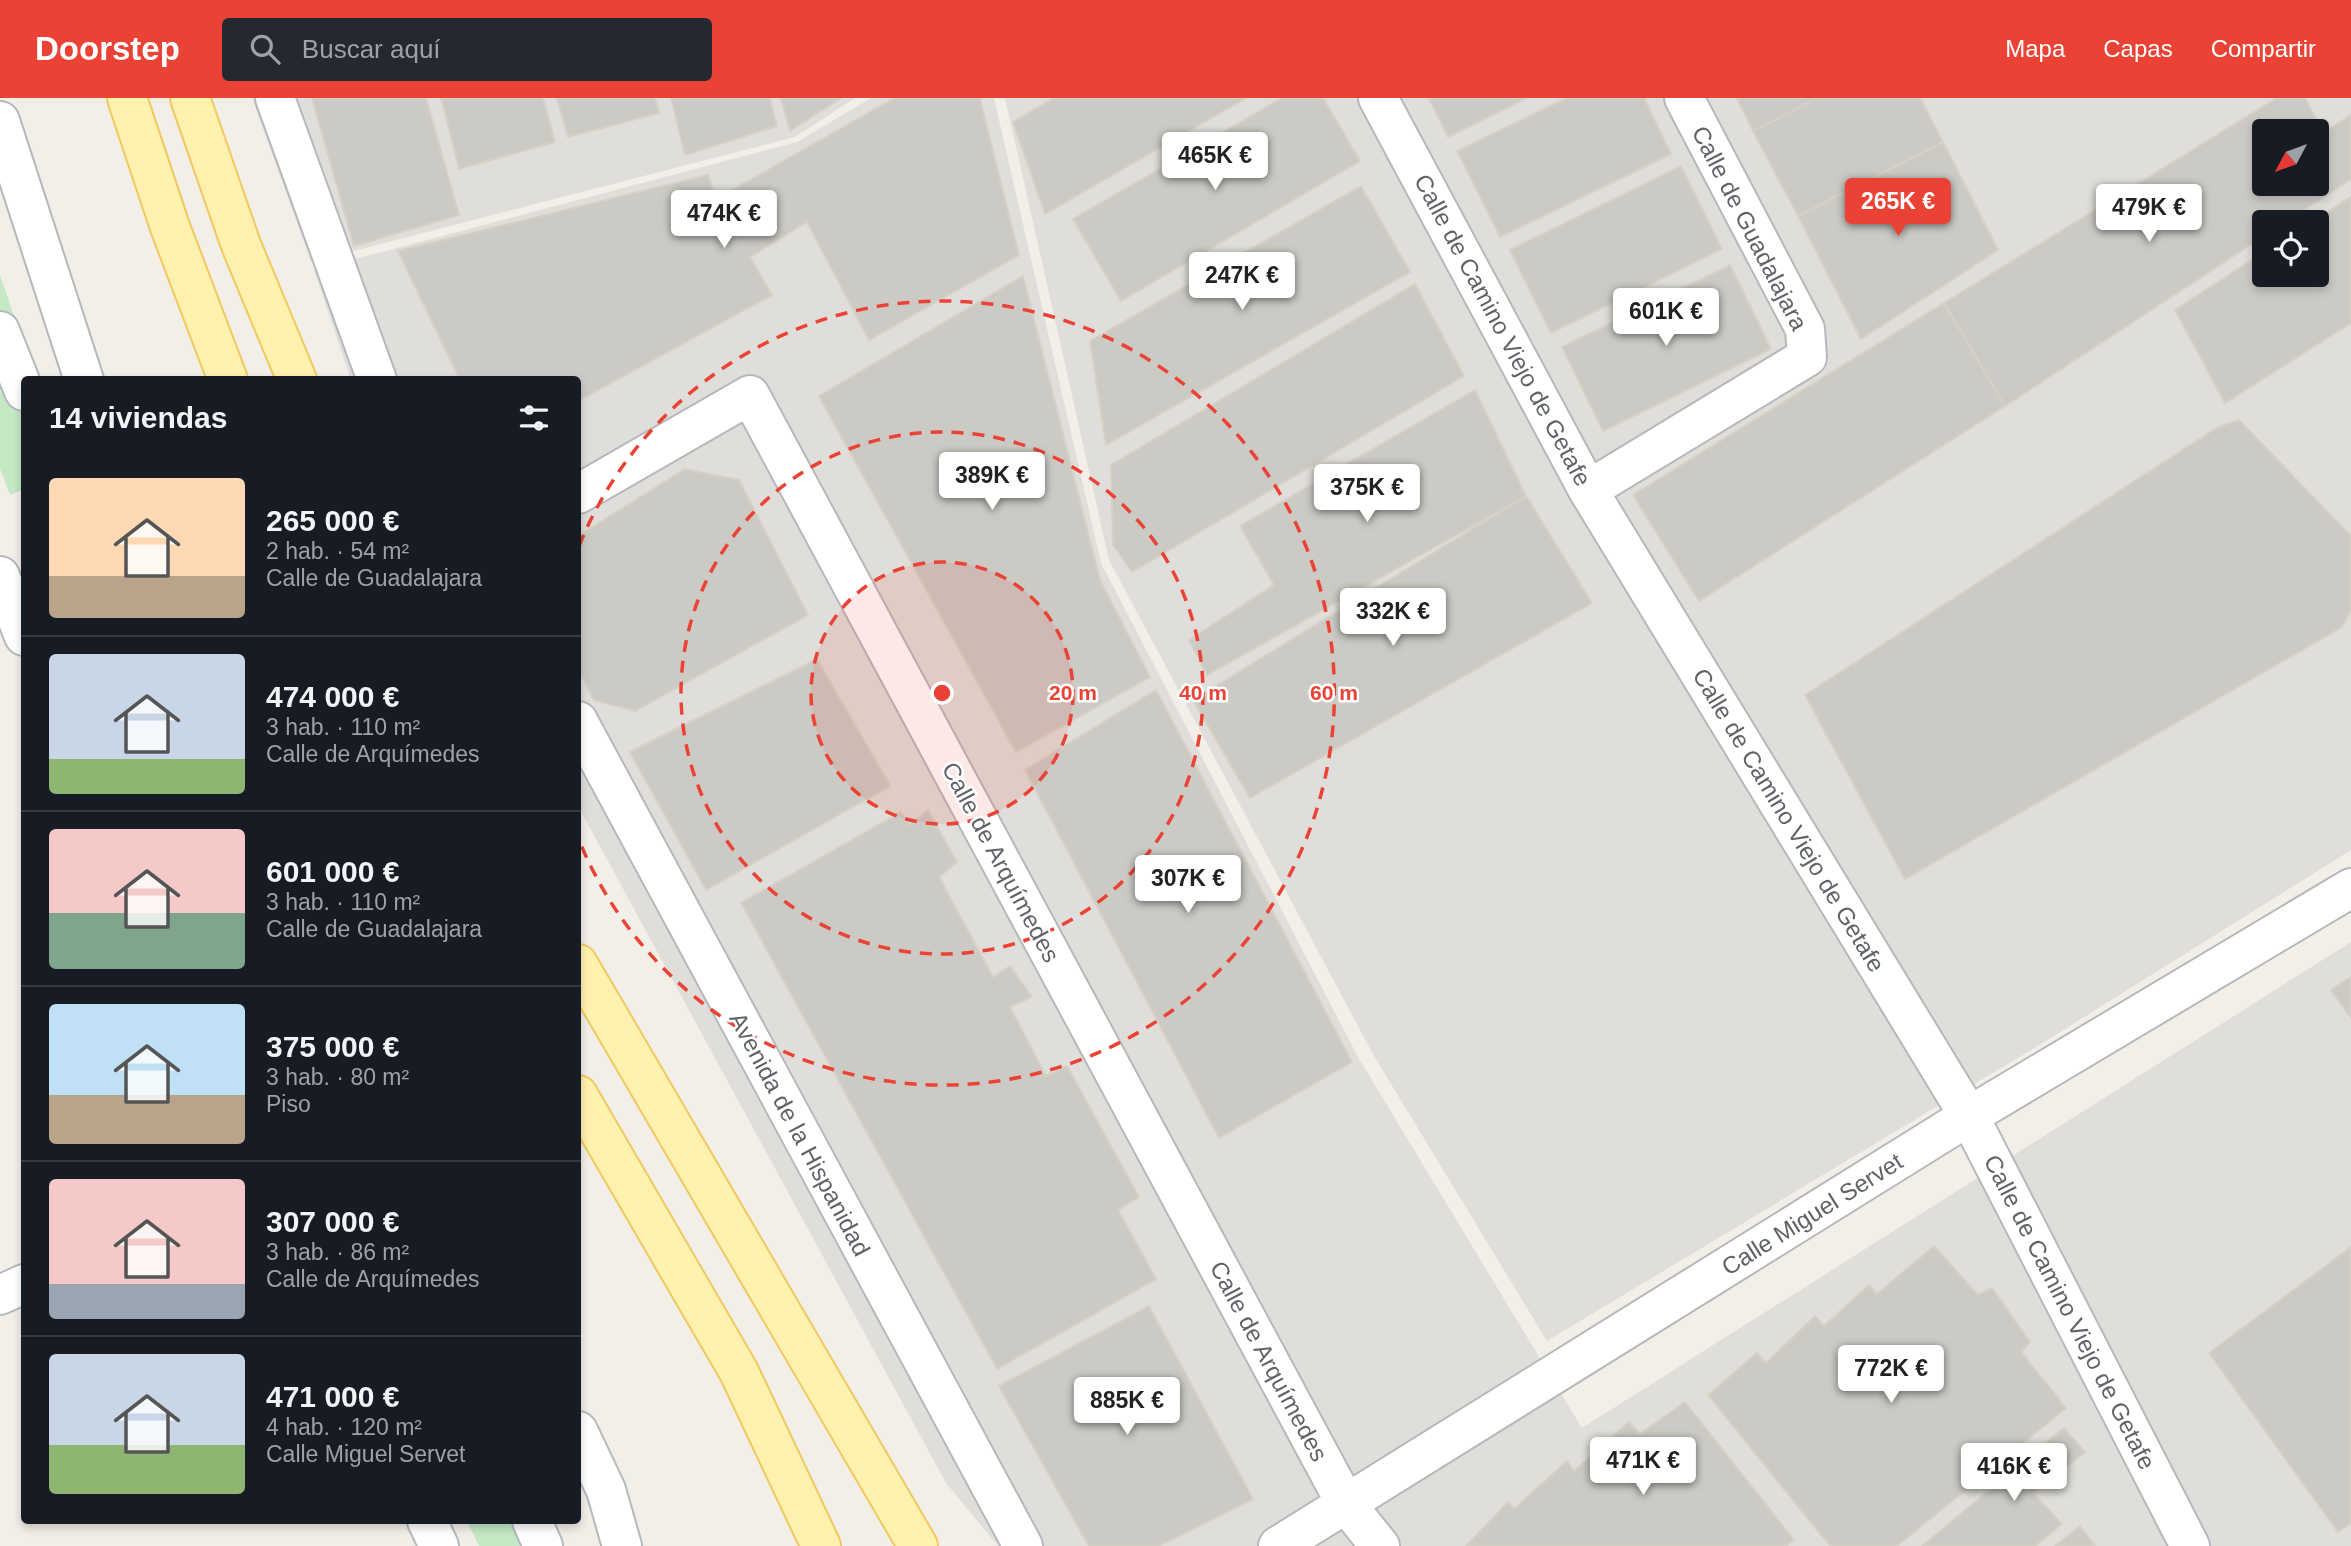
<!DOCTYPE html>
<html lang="es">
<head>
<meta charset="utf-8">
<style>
  :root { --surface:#171b24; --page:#242831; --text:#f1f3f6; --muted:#9ea1a6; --line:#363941; --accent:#ea4335 }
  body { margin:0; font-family:Helvetica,sans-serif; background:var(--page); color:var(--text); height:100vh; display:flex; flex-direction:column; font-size:26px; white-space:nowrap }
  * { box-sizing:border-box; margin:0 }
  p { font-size:23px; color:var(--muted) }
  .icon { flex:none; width:38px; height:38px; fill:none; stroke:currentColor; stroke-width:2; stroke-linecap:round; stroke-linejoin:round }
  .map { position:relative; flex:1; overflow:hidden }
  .details { position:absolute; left:21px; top:278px; width:560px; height:1148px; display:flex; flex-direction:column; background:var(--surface); border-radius:7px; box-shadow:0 4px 10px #0003 }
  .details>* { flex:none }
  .needle { width:46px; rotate:229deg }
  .fabs { position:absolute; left:2252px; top:21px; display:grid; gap:14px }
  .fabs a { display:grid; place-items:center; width:77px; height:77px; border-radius:7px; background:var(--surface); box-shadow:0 4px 10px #0003; font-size:35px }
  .price { position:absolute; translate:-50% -60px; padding:0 16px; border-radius:7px; background:#fff; color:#222; font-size:23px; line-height:46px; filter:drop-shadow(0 2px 4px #0008) }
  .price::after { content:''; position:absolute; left:50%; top:42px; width:21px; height:16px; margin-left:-10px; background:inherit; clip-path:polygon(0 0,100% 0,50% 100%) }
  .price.current { background:var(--accent); color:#fff }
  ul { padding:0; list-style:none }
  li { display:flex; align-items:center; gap:21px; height:175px; padding:0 28px }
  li+li { border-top:2px solid var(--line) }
  li span { display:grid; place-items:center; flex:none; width:196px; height:140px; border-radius:7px; color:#555 }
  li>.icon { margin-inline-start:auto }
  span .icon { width:84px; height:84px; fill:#fffc; stroke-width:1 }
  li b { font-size:30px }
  h2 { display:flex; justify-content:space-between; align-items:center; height:84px; padding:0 28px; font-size:30px }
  header { display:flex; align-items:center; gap:42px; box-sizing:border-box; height:98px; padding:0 35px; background:var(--accent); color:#fff }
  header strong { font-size:33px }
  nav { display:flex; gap:38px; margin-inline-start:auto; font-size:24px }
  .search { width:490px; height:63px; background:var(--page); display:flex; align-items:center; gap:18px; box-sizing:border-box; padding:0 24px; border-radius:7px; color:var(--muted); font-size:26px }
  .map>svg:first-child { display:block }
  .industrial { fill:#e0deda; fill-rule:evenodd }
  .green { fill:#c5e8c5 }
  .building { fill:#cccac5; stroke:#d6d1c6; stroke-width:2; fill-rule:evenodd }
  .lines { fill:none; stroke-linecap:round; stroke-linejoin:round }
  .street-casing { stroke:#b5b8bc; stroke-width:42 }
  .primary-casing { stroke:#f2c960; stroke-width:42 }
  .street { stroke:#fff; stroke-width:38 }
  .primary { stroke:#fff2af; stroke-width:38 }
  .ring { fill:none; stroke:#ea4335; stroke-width:3.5; stroke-dasharray:12 9 }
  .labels { text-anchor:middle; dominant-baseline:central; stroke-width:5; stroke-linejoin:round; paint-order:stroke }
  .street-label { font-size:24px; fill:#5f6368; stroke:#fff }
  .centre { fill:#ea4335; stroke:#fff; stroke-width:3.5 }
  .ring-label { font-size:21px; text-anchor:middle; font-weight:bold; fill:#ea4335; stroke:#fff; stroke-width:5; stroke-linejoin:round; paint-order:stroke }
</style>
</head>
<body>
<header>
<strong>Doorstep</strong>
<div class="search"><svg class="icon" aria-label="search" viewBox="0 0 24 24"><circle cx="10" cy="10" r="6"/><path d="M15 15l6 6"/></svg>Buscar aquí</div>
<nav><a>Mapa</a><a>Capas</a><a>Compartir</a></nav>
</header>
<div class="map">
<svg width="2351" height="1448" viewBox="0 0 2351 1448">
  <rect width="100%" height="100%" fill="#f1efe8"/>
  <!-- industrial -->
  <path class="industrial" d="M 252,0 L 855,0 L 795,39 L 311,164 Z
    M 871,0 L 994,0 L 1101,465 L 1358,959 L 1582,1330 L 2351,844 L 2351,1448 L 998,1448 L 946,1385 L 578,708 L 578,282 L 351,282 L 314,172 L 797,44 Z
    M 1005,0 L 2351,0 L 2351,752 L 2041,946 L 1547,1243 L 1374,958 L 1109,462 ZM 2264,33 L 2317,33 L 2317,86 L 2264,86 ZM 2264,124 L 2317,124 L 2317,177 L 2264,177 Z"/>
  <!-- green -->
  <path class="green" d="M 0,177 L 36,282 L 24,282 L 24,391 L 10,397 L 0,371 Z
    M 467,1423 L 537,1423 L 548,1448 L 479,1448 Z"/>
  <!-- building -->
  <path class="building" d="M 312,0 L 426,0 L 459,117 L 354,148 Z
    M 441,0 L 543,0 L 555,44 L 459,71 Z
    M 557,0 L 655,0 L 659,15 L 568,39 Z
    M 671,0 L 770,0 L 777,28 L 685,57 Z
    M 781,0 L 841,0 L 790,33 Z
    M 895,0 L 980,0 L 1019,157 L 869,242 L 807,124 L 750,159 L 772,197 L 578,303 L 578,282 L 460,282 L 398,153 L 708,77 L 716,101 Z
    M 1054,0 L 1246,0 L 1045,116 L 1013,24 Z
    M 1282,0 L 1323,0 L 1360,63 L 1121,203 L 1073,121 Z
    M 1429,0 L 1527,0 L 1448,39 Z
    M 1567,0 L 1644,0 L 1671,56 L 1500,139 L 1457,53 Z
    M 1737,0 L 1817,0 L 1753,33 Z
    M 1817,0 L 1920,0 L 1943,44 L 1798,118 L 1753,33 Z
    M 2277,0 L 2305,0 L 2323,35 L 2351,17 L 2351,81 L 2285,124 L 2264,124 L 2264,138 L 2005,308 L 1944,205 ZM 2264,33 L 2317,33 L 2317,86 L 2264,86 Z
    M 1943,44 L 1998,152 L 1861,241 L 1798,118 Z
    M 1681,68 L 1722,151 L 1551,235 L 1510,152 Z
    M 1361,88 L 1410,174 L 1106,347 L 1090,243 Z
    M 2351,99 L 2351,225 L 2225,305 L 2175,212 L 2264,154 L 2264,177 L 2317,177 L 2317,124 L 2311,124 Z
    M 1730,167 L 1771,251 L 1603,333 L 1562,249 Z
    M 1023,178 L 1100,482 L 1150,579 L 1016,654 L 819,298 Z
    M 1415,186 L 1464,278 L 1132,474 L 1113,447 L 1111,367 Z
    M 1944,205 L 2005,308 L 1699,503 L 1633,397 Z
    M 1475,292 L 1526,398 L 1207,577 L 1189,542 L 1274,487 L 1240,428 Z
    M 2239,322 L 2351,438 L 2351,512 L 2342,529 L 1905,781 L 1805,597 L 2218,329 Z
    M 685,371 L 739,382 L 808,517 L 635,613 L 594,602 L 578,571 L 578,438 Z
    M 1526,398 L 1592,505 L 1250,700 L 1193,602 Z
    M 817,561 L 890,688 L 706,792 L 630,654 Z
    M 1156,592 L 1352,964 L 1219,1040 L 1025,672 Z
    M 928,712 L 957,764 L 939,779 L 993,879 L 1010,868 L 1032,899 L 1010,909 L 1046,978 L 1067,968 L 1139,1099 L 1118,1112 L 1156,1181 L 997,1271 L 741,805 L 901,714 L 909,727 Z
    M 2351,879 L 2351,920 L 2331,892 Z
    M 1934,1148 L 1978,1197 L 1992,1190 L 2030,1244 L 2021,1254 L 2066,1310 L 1897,1448 L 1830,1448 L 1708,1297 L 1757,1255 L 1766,1265 L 1815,1218 L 1824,1228 L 1869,1187 L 1877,1196 Z
    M 2351,1149 L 2351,1425 L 2338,1434 L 2209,1255 Z
    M 1149,1208 L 1253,1401 L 1159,1448 L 1089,1448 L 999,1288 Z
    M 1685,1304 L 1794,1442 L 1786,1448 L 1466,1448 L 1508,1404 L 1514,1411 L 1567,1363 L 1574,1373 L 1629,1324 L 1640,1336 Z
    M 2064,1330 L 2085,1354 L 2033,1395 L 2062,1426 L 2035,1448 L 1922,1448 Z
    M 2080,1428 L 2095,1448 L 2055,1448 Z"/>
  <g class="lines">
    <defs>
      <path id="street" d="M 275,0 L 377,282
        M 1378,0 L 1588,392 L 1969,1018 L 2190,1448
        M 0,23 L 84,282
        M 0,233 L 24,293
        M 1588,392 L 1807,259 L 1805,231 L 1684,0
        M 578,396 L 750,297 L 1346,1406 L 1380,1448
        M 0,478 L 24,538
        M 578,623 L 1023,1448
        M 0,1197 L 24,1186
        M 578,1333 L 606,1392 L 622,1448
        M 427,1423 L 439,1448
        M 532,1423 L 543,1448
        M 1278,1448 L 1969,1018 L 2351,790"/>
      <path id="primary" d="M 127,0 L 170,129 L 228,282
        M 190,0 L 241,147 L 297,282
        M 578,866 L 918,1448
        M 578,997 L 739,1274 L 821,1448"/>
    </defs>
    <!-- street casing -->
    <use href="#street" class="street-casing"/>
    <!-- primary casing -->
    <use href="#primary" class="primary-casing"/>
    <!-- street -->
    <use href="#street" class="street"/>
    <!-- primary -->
    <use href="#primary" class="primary"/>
  </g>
  <!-- distance rings -->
  <circle cx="942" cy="595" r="131" fill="#ea4335" fill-opacity=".12"/>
  <g class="ring">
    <circle cx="942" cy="595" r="131"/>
    <circle cx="942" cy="595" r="261"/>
    <path d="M579 448A392 392 0 1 1 579 742"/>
  </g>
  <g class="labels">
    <!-- street labels -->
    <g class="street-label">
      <text transform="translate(1750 130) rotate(63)">Calle de Guadalajara</text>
      <text transform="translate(1503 232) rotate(62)">Calle de Camino Viejo de Getafe</text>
      <text transform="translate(1789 722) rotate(59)">Calle de Camino Viejo de Getafe</text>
      <text transform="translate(1001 764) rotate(62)">Calle de Arquímedes</text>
      <text transform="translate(800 1036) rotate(62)">Avenida de la Hispanidad</text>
      <text transform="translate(1812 1116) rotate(-32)">Calle Miguel Servet</text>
      <text transform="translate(2070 1214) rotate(63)">Calle de Camino Viejo de Getafe</text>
      <text transform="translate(1269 1263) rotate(62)">Calle de Arquímedes</text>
    </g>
  </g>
  <circle cx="942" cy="595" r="10" class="centre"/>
  <g class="ring-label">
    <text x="1073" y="602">20 m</text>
    <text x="1203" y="602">40 m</text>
    <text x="1334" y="602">60 m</text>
  </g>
</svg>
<div class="fabs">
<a><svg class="needle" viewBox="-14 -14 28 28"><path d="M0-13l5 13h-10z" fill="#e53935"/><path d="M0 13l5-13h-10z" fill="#9ea1a6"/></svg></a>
<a><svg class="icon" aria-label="locate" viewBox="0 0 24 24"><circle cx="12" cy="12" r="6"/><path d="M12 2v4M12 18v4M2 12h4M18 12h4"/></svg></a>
</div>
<b class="price" style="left:1215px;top:94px">465K €</b>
<b class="price current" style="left:1898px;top:140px">265K €</b>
<b class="price" style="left:2149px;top:146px">479K €</b>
<b class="price" style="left:724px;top:152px">474K €</b>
<b class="price" style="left:1242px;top:214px">247K €</b>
<b class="price" style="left:1666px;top:250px">601K €</b>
<b class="price" style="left:992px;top:414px">389K €</b>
<b class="price" style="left:1367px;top:426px">375K €</b>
<b class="price" style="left:1393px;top:550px">332K €</b>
<b class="price" style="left:1188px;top:817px">307K €</b>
<b class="price" style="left:1891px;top:1307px">772K €</b>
<b class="price" style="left:1127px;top:1339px">885K €</b>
<b class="price" style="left:1643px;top:1399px">471K €</b>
<b class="price" style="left:2014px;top:1405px">416K €</b>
<section class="details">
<h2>14 viviendas<svg class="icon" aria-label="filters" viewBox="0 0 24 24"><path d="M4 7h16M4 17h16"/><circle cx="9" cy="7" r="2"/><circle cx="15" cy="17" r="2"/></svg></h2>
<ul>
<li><span style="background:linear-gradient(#ffd9b3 70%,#b9a48a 0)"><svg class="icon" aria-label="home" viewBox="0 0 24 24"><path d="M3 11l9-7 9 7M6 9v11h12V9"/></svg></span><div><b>265 000 €</b><p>2 hab. · 54 m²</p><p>Calle de Guadalajara</p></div></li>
<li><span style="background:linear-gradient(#c9d6e8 75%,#8fb573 0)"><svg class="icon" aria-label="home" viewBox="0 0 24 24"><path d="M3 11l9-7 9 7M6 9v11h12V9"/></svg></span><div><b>474 000 €</b><p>3 hab. · 110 m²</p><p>Calle de Arquímedes</p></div></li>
<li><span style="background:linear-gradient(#f6c9c9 60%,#7fa58c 0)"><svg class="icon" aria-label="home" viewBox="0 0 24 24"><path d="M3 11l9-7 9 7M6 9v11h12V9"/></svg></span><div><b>601 000 €</b><p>3 hab. · 110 m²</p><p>Calle de Guadalajara</p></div></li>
<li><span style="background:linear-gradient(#bfe0f5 65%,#b9a48a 0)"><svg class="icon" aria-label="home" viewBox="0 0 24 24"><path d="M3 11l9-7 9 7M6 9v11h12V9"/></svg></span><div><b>375 000 €</b><p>3 hab. · 80 m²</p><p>Piso</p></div></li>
<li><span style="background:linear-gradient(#f6c9c9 75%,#9aa5b1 0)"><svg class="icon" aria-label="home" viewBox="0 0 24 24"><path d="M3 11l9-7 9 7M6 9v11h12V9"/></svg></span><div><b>307 000 €</b><p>3 hab. · 86 m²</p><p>Calle de Arquímedes</p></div></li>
<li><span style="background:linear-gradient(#c9d6e8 65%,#8fb573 0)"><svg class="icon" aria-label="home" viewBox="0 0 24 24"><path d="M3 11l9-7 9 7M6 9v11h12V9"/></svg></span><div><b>471 000 €</b><p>4 hab. · 120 m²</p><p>Calle Miguel Servet</p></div></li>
</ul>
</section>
</div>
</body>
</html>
